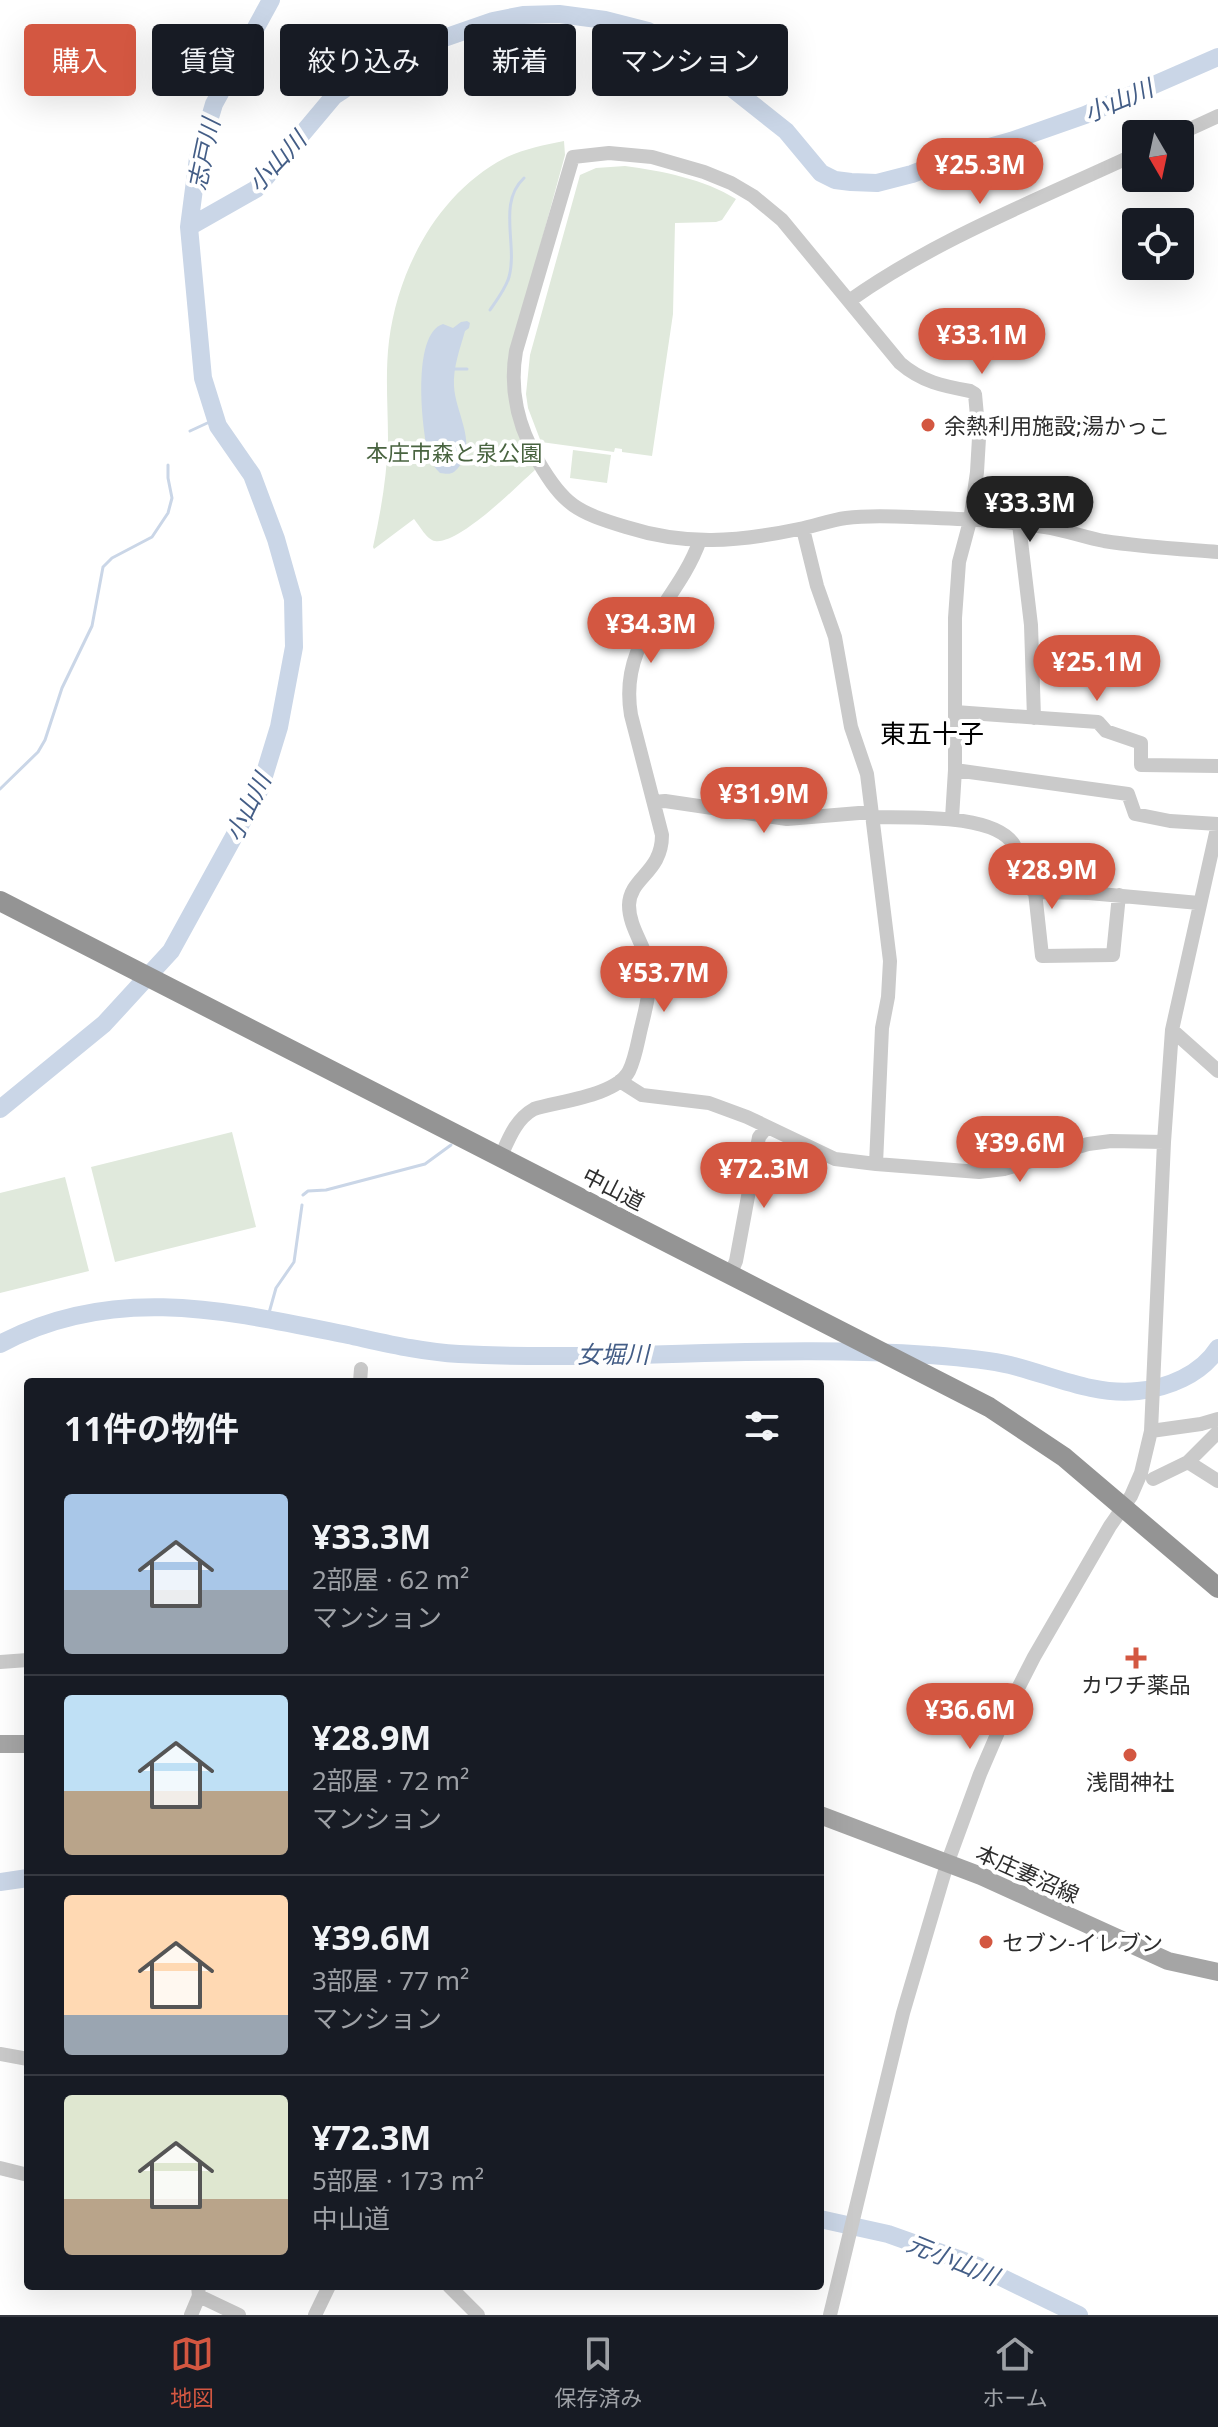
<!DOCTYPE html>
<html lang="ja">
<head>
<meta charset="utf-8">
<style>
  :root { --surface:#171b24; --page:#20242c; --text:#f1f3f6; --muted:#9ea1a6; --line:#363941; --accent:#d35741 }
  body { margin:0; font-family:"Noto Sans","Noto Sans JP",sans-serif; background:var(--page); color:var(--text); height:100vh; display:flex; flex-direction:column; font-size:30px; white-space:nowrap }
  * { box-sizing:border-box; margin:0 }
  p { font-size:26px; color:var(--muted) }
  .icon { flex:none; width:44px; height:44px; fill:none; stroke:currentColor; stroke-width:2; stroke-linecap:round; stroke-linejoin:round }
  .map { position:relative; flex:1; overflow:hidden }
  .panel { position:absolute; left:24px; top:1378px; width:800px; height:912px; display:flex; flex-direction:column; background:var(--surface); border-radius:8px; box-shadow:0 8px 32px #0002 }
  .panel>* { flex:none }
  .guide { position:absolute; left:24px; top:24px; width:800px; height:72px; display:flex; gap:16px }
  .needle { width:52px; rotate:171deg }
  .controls { position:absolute; left:1122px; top:120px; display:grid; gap:16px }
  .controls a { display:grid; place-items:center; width:72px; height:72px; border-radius:8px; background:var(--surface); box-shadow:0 8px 32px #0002; font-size:40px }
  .price { position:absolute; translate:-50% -68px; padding:0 18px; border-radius:28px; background:var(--accent); color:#fff; font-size:26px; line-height:52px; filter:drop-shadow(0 2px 4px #0008) }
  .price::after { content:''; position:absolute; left:50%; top:48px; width:24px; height:18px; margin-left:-12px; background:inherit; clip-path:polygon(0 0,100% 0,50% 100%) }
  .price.current { background:#222; color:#fff }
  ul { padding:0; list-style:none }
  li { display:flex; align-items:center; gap:24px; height:200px; padding:0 40px }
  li+li { border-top:2px solid var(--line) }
  li span { display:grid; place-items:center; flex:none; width:224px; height:160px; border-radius:8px; color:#555 }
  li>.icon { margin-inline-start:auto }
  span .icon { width:96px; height:96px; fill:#fffc; stroke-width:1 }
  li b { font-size:34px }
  h2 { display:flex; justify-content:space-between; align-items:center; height:96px; padding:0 40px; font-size:34px }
  .tag { padding:0 28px; border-radius:8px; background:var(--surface); box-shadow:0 8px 32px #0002; font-size:28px; line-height:72px }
  .tag.current { background:var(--accent); color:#fff }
  .menu { display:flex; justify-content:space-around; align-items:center; height:112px; border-top:2px solid var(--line); background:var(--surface); font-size:22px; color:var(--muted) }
  .menu a { display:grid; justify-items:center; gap:4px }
  .menu .current { color:var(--accent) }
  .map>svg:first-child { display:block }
  .green { fill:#e0e9dc }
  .water { fill:#cad6e7 }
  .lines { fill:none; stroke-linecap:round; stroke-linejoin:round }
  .stream { stroke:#cad6e7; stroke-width:3 }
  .river { stroke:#cad6e7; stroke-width:18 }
  .minor { stroke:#cacaca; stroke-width:14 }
  .major { stroke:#a5a5a5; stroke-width:18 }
  .highway { stroke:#949494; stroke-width:20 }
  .poi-dot { fill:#d35741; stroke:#fff; stroke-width:3 }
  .labels { text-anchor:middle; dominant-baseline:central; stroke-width:8; stroke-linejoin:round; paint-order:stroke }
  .poi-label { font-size:22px; fill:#2d2d2d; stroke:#fff; text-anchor:start }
  .park-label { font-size:22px; fill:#496440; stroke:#fff }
  .street-label { font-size:22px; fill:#2d2d2d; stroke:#fff }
  .water-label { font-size:24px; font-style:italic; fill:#445e87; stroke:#fff }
  .quarter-label { font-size:26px; fill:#000; stroke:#fff }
</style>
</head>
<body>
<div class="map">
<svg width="1218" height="2315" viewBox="0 0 1218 2315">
  <rect width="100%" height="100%" fill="#fff"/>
  <!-- green -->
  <path class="green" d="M 564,141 L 565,155 L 511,353 L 536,469 C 518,485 459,545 435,541 C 427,540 419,525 414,519 L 374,549 L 373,547 C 381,511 387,476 388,439 C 388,406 385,374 389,341 C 398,269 438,193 505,158 C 524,149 543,145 564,141 Z
    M 625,166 C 662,171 704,179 736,199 L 722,220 L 716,222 L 675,223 L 673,314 L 652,456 L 622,452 L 622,449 L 615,448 L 614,452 L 541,442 L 528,408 L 526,394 L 530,355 L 580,175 L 596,168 Z
    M 573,450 L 611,455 L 607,483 L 570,478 Z
    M 232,1132 L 256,1227 L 115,1262 L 91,1167 Z
    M 65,1177 L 89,1271 L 0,1293 L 0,1193 Z"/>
  <!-- water -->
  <path class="water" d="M 467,321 L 470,323 L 469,328 L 465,331 C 460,349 453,367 454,386 C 455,411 476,441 461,464 C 454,474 451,475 440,473 C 435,468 431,463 429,457 C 422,431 411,334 443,324 L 453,328 L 461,322 Z"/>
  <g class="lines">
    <!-- stream -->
    <path class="stream" d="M 334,96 L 356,64
      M 490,310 C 497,300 506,288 509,277 C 518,245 497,203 524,178
      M 451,369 L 467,369
      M 190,431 L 216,419
      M 0,789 L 38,752 L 45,740 L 62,688 L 92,626 L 103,567 L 112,558 L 152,537 L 168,513 L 172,498 L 168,478 L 168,465
      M 303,1195 L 308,1191 L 326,1190 L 425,1164 L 451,1145
      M 267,1320 L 276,1288 L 294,1262 L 302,1205"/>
    <!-- river -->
    <path class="river" d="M 189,227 L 256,189 L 334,96 L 398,54 L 493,21 L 523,15 L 559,14 L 605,20 L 648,31 L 680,47 L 786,131 L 821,173 L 835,180 L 851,182 L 877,183 L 912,174 L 961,155 L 1011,141 L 1085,115 L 1218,57
      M 0,1109 L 104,1024 L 171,951 L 260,789 L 279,727 L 294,647 L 293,599 L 276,539 L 252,475 L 218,426 L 203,378 L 189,227 L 198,158 L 214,104 L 271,0
      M 0,1344 C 114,1283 229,1311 348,1335 C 385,1343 421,1352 459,1354 C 615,1362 773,1344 929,1355 C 955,1357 984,1359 1010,1365 C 1051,1375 1094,1396 1138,1391 C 1167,1388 1201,1375 1218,1348
      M 0,1882 L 28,1878
      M 820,2219 L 888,2234 L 978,2266 L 1079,2315"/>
    <!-- minor -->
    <path class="minor" d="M 1179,134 L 1218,116
      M 849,301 C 936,239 1040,199 1136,154
      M 1019,524 L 1031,625 L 1034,718
      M 803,529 L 817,586 L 835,637 L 851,727 L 867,774 L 890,961 L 888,997 L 882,1028 L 876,1164
      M 955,712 L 1098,722 L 1106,731 L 1141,743 L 1141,765 L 1218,766
      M 955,770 L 1128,794 L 1135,814 L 1170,821 L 1218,824
      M 654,802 L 665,801 L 787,819 L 871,812
      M 872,817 C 905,818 999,812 1015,847 C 1020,858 1020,873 1023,884 L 1035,892 L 1089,893 L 1199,903
      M 952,818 L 955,770 L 955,618 L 959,562 L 970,521 L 977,472 L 979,438 L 975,394 L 970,391 C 943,386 922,382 900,363 L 782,220 L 753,196 L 731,183 L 704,172 L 652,157 L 609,153 L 573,157 L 516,351 C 509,391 518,426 538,461 C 564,506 577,512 626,527 C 686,546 737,542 799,529 C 815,526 830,520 846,518 C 867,515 891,516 912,517 C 956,519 1002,520 1045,527 C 1065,530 1084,537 1104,541 C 1142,547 1180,549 1218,552
      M 1035,892 L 1042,956 L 1113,955 L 1119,895
      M 1172,1030 L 1218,1071
      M 620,1081 L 642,1095 L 709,1103 L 747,1117 L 835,1159 L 876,1164 L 979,1172 L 1004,1169 L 1088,1144 L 1111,1141 L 1164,1142
      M 501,1156 C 509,1138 516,1119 534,1109 C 559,1101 616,1096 629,1071 C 636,1057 638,1039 642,1024 C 647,1003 652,984 648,963 C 643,943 629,926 629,905 C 630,877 662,873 662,835 L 631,715 C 618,638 677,605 700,540
      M 730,1275 L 736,1261 L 759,1137 L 767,1127
      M 360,1382 L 361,1369
      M 1151,1431 L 1201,1424 L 1218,1419
      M 1188,1462 L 1218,1481
      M 1153,1479 L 1188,1462 L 1218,1432
      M 0,1662 L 28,1660
      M 0,2054 L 28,2059
      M 0,2168 L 28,2175
      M 449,2286 L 478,2315
      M 199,2296 L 239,2315
      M 191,2315 L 199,2296 L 198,2286
      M 315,2315 L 329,2286
      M 830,2315 L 903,2013 L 947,1864 L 980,1774 L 1011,1702 L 1034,1657 L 1110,1526 L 1131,1496 L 1141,1473 L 1151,1431 L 1164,1142 L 1172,1030 L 1218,824"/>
    <!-- major -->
    <path class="major" d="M 0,1744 L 28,1744
      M 820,1815 L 981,1876 L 1168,1961 L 1218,1972"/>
    <!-- highway -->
    <path class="highway" d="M 0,901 L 989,1407 L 1064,1457 L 1218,1588"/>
  </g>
  <!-- markers -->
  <g class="poi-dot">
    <circle cx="928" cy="425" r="8"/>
    <path d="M1132 1646h8v8h8v8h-8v8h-8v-8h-8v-8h8z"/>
    <circle cx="1130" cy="1755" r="8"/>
    <circle cx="986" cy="1942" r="8"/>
  </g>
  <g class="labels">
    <!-- poi labels -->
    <g class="poi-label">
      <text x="944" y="425">余熱利用施設;湯かっこ</text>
      <text x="1136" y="1684" text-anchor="middle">カワチ薬品</text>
      <text x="1130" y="1781" text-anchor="middle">浅間神社</text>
      <text x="1002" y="1942">セブン-イレブン</text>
    </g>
    <!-- park labels -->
    <g class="park-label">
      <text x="454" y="452">本庄市森と泉公園</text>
    </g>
    <!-- street labels -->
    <g class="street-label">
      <text transform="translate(614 1188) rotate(27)">中山道</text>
      <text transform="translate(1028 1873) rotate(24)">本庄妻沼線</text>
    </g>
    <!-- water labels -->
    <g class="water-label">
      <text transform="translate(1118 100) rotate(-23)">小山川</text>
      <text transform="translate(203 154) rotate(-78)">志戸川</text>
      <text transform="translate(276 161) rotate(-47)">小山川</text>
      <text transform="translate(247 807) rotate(-64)">小山川</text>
      <text x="613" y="1353">女堀川</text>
      <text transform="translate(953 2259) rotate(22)">元小山川</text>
    </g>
    <!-- quarter labels -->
    <g class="quarter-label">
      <text x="932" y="733">東五十子</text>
    </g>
  </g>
</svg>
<div class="controls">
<a><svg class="needle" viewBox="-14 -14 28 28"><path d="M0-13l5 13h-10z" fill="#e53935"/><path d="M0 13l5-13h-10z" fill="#9ea1a6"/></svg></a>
<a><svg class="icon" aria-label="locate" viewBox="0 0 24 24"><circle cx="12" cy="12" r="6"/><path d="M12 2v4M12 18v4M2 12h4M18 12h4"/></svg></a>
</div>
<b class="price" style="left:980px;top:206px">¥25.3M</b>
<b class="price" style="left:982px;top:376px">¥33.1M</b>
<b class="price current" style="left:1030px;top:544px">¥33.3M</b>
<b class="price" style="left:651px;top:665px">¥34.3M</b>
<b class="price" style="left:1097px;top:703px">¥25.1M</b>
<b class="price" style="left:764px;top:835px">¥31.9M</b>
<b class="price" style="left:1052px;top:911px">¥28.9M</b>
<b class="price" style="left:664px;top:1014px">¥53.7M</b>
<b class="price" style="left:1020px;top:1184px">¥39.6M</b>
<b class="price" style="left:764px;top:1210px">¥72.3M</b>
<b class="price" style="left:970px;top:1751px">¥36.6M</b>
<div class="guide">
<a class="tag current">購入</a>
<a class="tag">賃貸</a>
<a class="tag">絞り込み</a>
<a class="tag">新着</a>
<a class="tag">マンション</a>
</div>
<section class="panel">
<h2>11件の物件<svg class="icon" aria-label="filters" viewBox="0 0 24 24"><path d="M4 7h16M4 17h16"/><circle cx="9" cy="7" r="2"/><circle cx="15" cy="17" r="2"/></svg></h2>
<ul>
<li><span style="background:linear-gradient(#a9c7e8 60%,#9aa5b1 0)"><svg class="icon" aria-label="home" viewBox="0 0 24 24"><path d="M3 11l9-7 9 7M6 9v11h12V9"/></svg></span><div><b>¥33.3M</b><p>2部屋 · 62 m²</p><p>マンション</p></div></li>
<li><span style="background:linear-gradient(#bfe0f5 60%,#b9a48a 0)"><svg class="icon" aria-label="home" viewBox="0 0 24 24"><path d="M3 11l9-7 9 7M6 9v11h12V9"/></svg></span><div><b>¥28.9M</b><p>2部屋 · 72 m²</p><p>マンション</p></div></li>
<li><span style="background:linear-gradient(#ffd9b3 75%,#9aa5b1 0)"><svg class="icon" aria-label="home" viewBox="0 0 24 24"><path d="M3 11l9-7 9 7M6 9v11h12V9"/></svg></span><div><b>¥39.6M</b><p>3部屋 · 77 m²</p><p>マンション</p></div></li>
<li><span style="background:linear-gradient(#dfe7d0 65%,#b9a48a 0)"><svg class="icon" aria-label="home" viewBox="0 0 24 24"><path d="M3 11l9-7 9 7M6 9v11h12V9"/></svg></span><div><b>¥72.3M</b><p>5部屋 · 173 m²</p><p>中山道</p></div></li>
</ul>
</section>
</div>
<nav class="menu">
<a class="current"><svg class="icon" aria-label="map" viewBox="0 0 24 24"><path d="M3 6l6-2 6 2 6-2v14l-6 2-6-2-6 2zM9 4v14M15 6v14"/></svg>地図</a>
<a><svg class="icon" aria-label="saved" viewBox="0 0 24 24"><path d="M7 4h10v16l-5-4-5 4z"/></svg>保存済み</a>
<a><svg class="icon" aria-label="home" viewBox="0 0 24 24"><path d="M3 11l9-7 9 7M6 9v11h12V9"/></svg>ホーム</a>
</nav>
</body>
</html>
